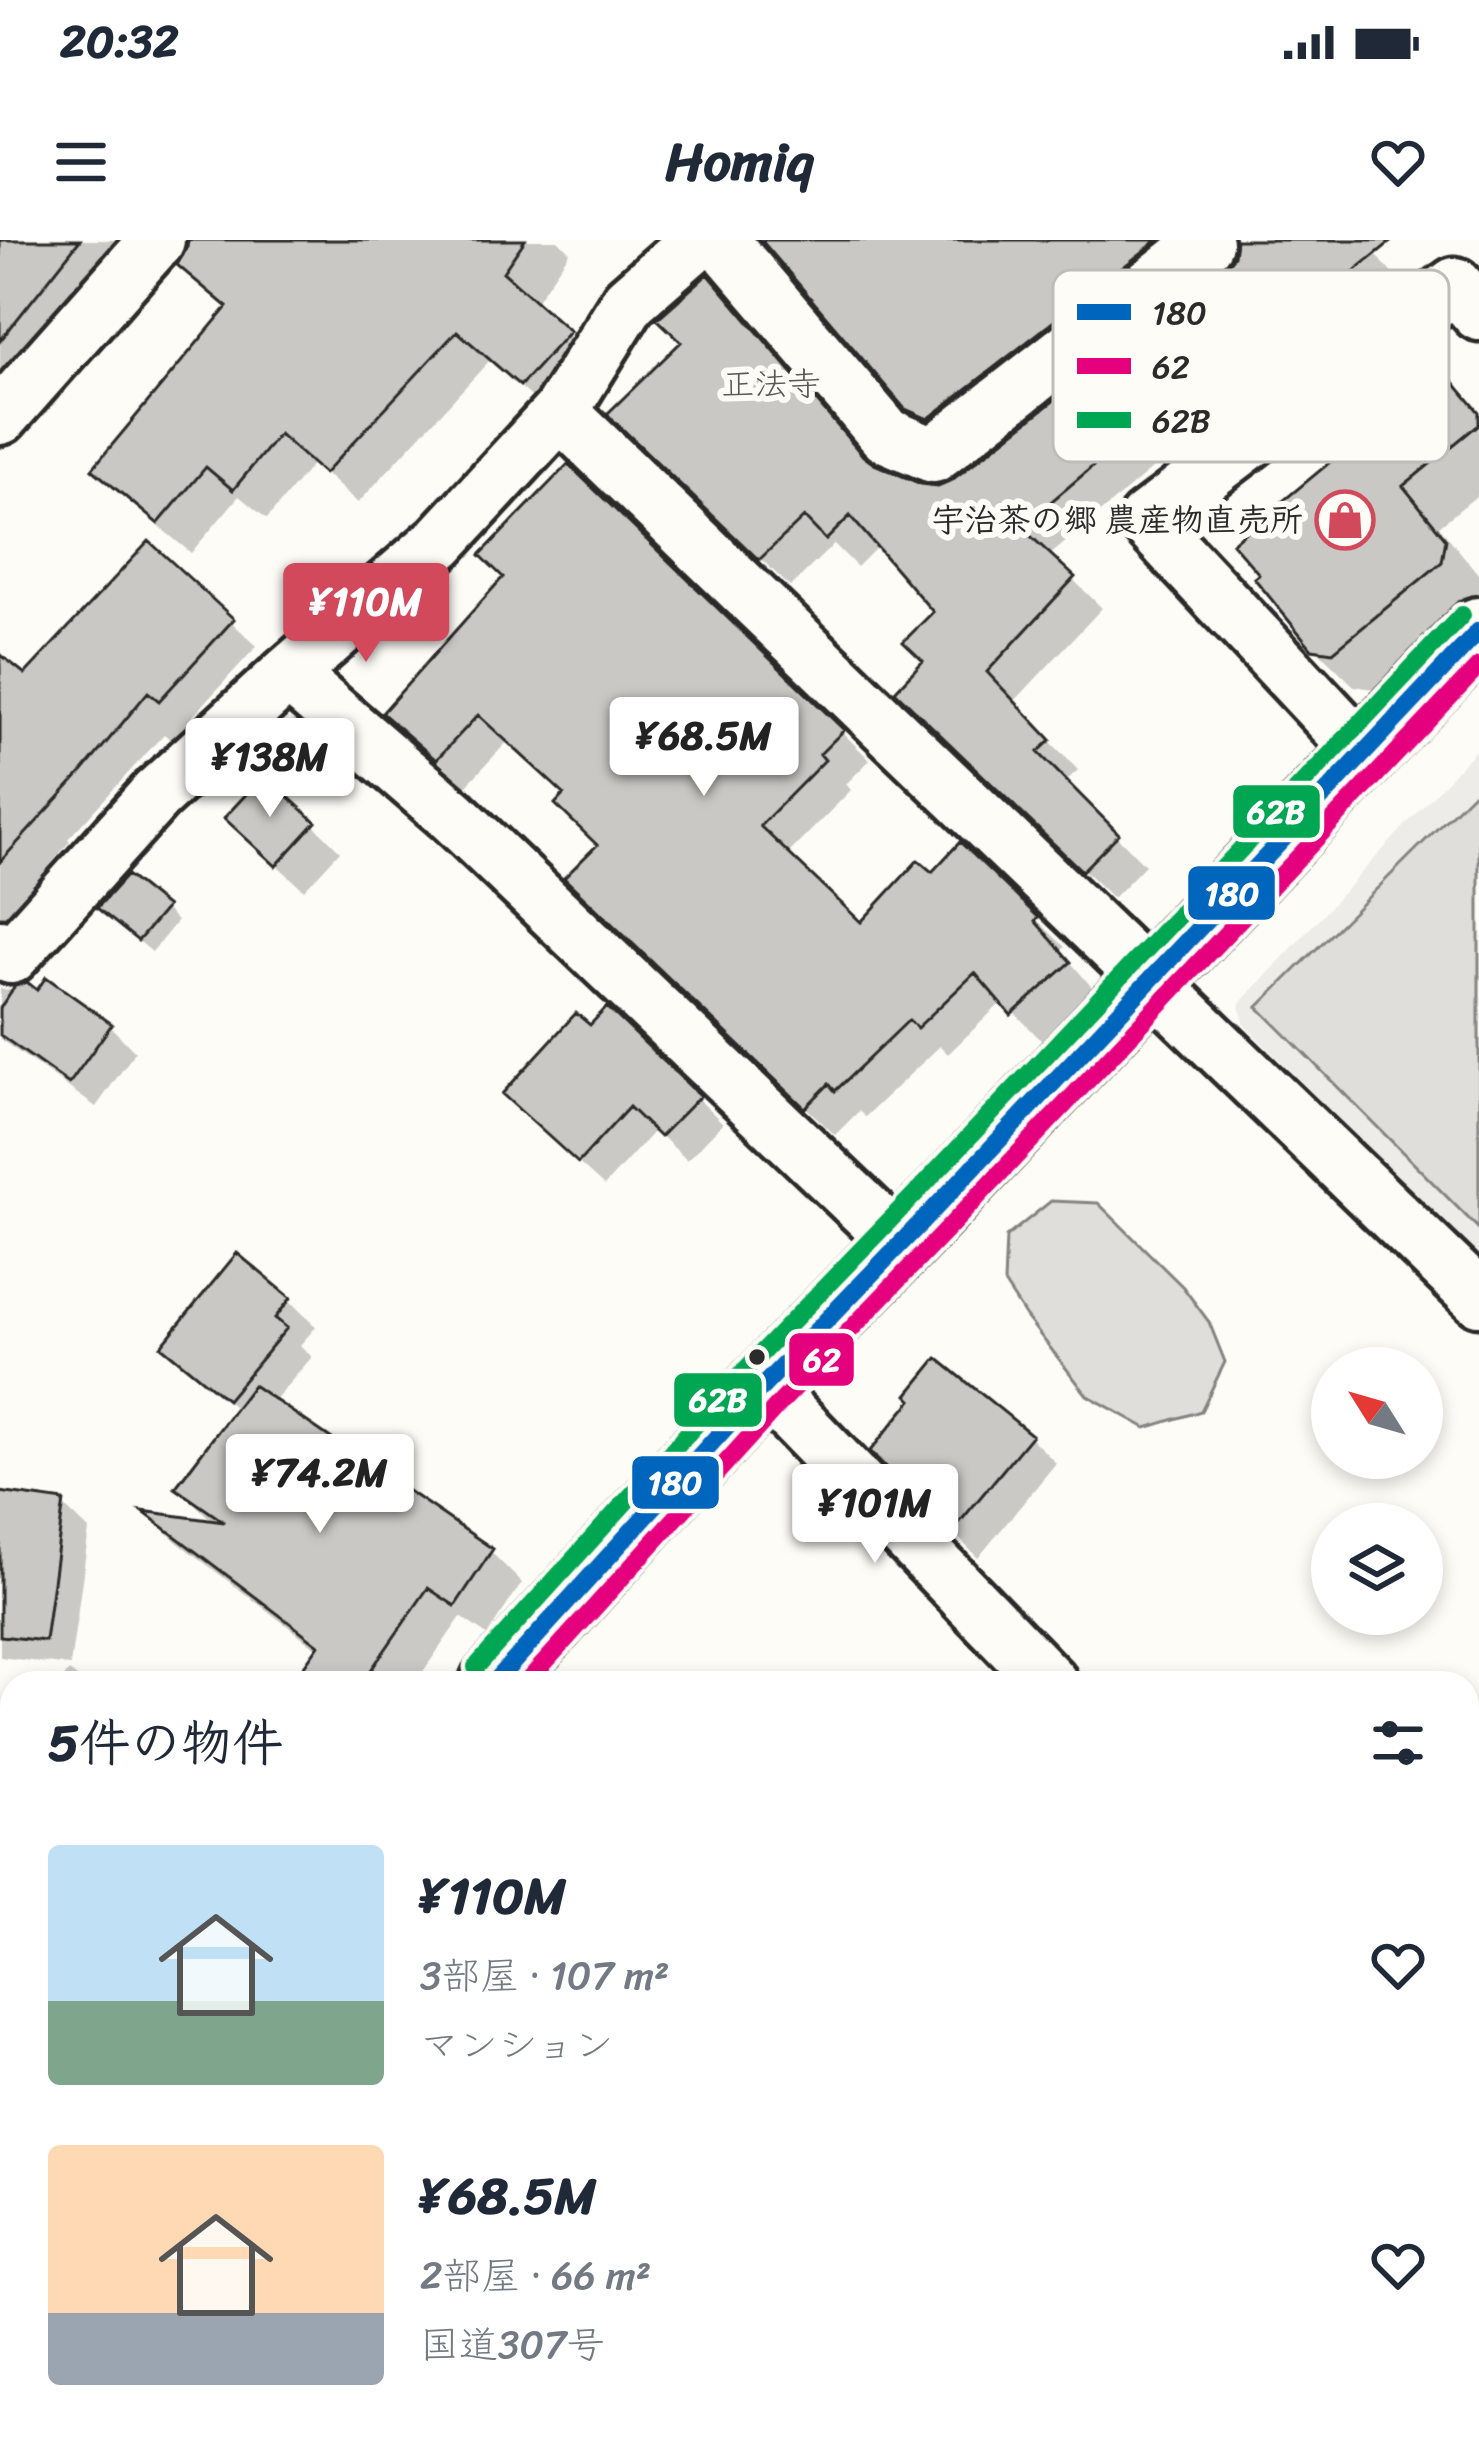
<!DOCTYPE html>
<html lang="ja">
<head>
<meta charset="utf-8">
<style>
  :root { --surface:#fff; --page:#f6f6f7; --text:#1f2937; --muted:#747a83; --accent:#d1495b }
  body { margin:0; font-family:Sriracha,"Klee One",sans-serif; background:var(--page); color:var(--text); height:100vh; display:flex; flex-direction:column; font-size:45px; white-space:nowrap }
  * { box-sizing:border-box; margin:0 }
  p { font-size:39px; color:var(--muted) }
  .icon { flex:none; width:66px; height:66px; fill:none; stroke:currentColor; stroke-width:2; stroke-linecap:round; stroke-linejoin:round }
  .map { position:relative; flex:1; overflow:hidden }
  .sheet { position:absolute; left:0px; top:1431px; width:1479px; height:771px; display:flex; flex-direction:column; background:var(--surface); border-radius:36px 36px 0 0; box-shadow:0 6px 18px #0003 }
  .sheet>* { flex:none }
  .needle { width:78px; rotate:307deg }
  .buttons { position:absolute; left:1311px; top:1107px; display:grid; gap:24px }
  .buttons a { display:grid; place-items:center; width:132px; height:132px; border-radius:50%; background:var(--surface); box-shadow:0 6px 18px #0003; font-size:60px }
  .price { position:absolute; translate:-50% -102px; padding:0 27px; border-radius:12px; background:#fff; color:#222; font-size:39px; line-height:78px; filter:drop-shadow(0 3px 6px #0008) }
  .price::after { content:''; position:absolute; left:50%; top:72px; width:36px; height:27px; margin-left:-18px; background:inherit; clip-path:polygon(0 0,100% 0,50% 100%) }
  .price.selected { background:var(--accent); color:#fff }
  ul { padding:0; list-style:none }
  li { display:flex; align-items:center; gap:36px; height:300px; padding:0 48px }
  li span { display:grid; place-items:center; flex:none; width:336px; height:240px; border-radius:12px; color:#555 }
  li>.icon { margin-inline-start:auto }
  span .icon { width:144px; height:144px; fill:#fffc; stroke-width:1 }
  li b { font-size:51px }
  h2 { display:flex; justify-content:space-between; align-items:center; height:144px; padding:0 48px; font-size:51px }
  .status { display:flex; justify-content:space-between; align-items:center; height:84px; padding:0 60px; background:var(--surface); direction:ltr }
  .status svg { height:33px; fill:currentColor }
  header { display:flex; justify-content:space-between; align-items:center; height:156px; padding:0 48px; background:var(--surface); font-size:54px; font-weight:800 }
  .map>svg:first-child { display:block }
  .built { fill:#edece8 }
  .green { fill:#dfdeda; stroke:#858482; stroke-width:3 }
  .shadow { fill:#0003 }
  .building { fill:#c9c8c4; stroke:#2b2b2b; stroke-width:3 }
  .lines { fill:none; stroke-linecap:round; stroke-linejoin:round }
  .minor-casing { stroke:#2b2b2b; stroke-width:63 }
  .highway-casing { stroke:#2b2b2b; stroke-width:75 }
  .minor { stroke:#fdfcf7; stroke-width:54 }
  .highway { stroke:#fdfcf7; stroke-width:66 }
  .bus-1-casing { stroke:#fdfcf7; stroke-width:27 }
  .bus-2-casing { stroke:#fdfcf7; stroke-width:27 }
  .bus-3-casing { stroke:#fdfcf7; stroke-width:27 }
  .bus-1 { stroke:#0065bd; stroke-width:18 }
  .bus-2 { stroke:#e5007d; stroke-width:18 }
  .bus-3 { stroke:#00a651; stroke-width:18 }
  .bus-dot { fill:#2b2b2b; stroke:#fdfcf7; stroke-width:4.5 }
  .labels { text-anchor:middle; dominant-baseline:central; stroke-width:12; stroke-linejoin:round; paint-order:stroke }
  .park-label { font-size:33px; fill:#585857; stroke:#fdfcf7 }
  .poi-label { font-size:33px; font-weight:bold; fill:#2b2b2b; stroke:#fdfcf7; text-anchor:end }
  .key { fill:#fdfcf7; stroke:#bebdba; stroke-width:3 }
  .key-label { font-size:33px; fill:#2b2b2b }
  .line-badge { stroke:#fdfcf7; stroke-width:4.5 }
  .badge-label { font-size:33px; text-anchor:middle; font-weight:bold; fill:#fff }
</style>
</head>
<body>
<div class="status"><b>20:32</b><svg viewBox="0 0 49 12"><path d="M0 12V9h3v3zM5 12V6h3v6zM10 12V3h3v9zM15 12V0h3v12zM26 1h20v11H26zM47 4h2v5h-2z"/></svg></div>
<header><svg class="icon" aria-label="menu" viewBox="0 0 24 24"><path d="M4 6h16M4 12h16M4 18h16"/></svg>Homiq<svg class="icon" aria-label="heart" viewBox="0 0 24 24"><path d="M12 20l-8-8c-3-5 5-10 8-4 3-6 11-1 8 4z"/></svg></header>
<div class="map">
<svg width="1479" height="2201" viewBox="0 0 1479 2201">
  <rect width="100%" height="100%" fill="#fdfcf7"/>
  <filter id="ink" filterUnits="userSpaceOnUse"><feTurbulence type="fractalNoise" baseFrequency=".00833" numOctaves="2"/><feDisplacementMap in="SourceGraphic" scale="24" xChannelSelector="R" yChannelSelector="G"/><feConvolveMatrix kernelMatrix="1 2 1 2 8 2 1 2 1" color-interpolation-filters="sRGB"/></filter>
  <g filter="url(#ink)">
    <!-- built -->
    <path class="built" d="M 1479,506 L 1479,1018 L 1245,786 L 1239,765 Z"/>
    <!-- green -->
    <path class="green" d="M 1479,547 L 1479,989 L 1258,767 Z
      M 1051,961 L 1098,963 L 1183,1047 L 1209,1082 L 1225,1122 L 1201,1171 L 1146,1188 L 1087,1155 L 1026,1077 L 1004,1043 L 1006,997 Z"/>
    <!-- shadow -->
    <path class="shadow" d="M 0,0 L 128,0 L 0,166 Z
      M 196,0 L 558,0 L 570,12 L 534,64 L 599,125 L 553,176 L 490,120 L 358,263 L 313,223 L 267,279 L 239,256 L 191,313 L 127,260 L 96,229 L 228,70 L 180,25 Z
      M 765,0 L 1230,0 L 938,197 L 907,167 Z
      M 1231,0 L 1365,0 L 1401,45 L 1326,105 L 1317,96 L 1184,212 L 1179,206 L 1049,316 L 1102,368 L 1013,463 L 1078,530 L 1064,543 L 1145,625 L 1113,658 L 928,480 L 926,422 L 937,372 L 879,305 L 857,327 L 834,304 L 790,347 L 640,202 L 711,42 L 740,71 L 872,227 L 920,247 L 939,249 L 954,242 L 1227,30 L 1237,15 L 1239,1 Z
      M 1443,133 L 1479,169 L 1479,254 L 1439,286 L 1479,335 L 1479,361 L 1373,449 L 1354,446 L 1314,407 Z
      M 149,305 L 257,406 L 171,500 L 164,494 L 68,599 L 70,601 L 0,686 L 0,418 L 26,438 Z
      M 507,338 L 842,492 L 870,520 L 846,544 L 851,550 L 787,615 L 862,686 L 933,637 L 960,606 L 1065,707 L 1061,711 L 1097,753 L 1042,801 L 1003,761 L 948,814 L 940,806 L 865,877 L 859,871 L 835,895 L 596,667 L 601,605 L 567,555 L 508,501 L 466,546 L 386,473 Z
      M 314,585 L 340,611 L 304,650 L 254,604 Z
      M 165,669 L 177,681 L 152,712 L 113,680 Z
      M 0,748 L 6,750 L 21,749 L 110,786 L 135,812 L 96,867 L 0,799 Z
      M 607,771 L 723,883 L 687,920 L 655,890 L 604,946 L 530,879 L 590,790 Z
      M 237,1018 L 289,1060 L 316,1087 L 300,1105 L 312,1117 L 273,1162 L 491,1312 L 522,1343 L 487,1395 L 461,1377 L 415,1443 L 320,1443 L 319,1410 L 177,1302 L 150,1276 L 215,1284 L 179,1248 L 238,1170 L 191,1132 L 165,1106 Z
      M 1030,1197 L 1056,1223 L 978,1318 L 874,1211 Z
      M 0,1255 L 62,1264 L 89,1290 L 70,1426 L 0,1417 Z
      M 69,1431 L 85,1443 L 60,1443 Z
      M 12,2157 L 12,2190 L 357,2190 L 348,2201 L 0,2201 L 0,2172 Z
      M 430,2190 L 864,2190 L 875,2201 L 441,2201 Z"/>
    <!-- building -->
    <path class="building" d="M 0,0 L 80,0 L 0,101 Z
      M 188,0 L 525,0 L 503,32 L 570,91 L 520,146 L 457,91 L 324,234 L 279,194 L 233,250 L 206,227 L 158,284 L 92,229 L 227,67 L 177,25 L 187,7 Z
      M 761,0 L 1158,0 L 928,179 L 905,169 Z
      M 1236,0 L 1393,0 L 1295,79 L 1287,69 L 1153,185 L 1149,179 L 1021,287 L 1075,337 L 987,432 L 1051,500 L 1038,512 L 1119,594 L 1082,631 L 895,451 L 923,421 L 903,402 L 933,372 L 850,276 L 826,300 L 804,277 L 759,320 L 607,174 L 681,102 L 657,79 L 708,34 L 863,216 L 874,224 L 921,244 L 938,246 L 952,240 L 1224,28 L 1234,16 Z
      M 1443,129 L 1479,172 L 1479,184 L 1403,246 L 1446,299 L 1442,322 L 1333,412 L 1312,409 L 1254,338 L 1259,334 L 1232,303 Z
      M 568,224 L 844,490 L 820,514 L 825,520 L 760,586 L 861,682 L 918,620 L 932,632 L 960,602 L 1038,677 L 1035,681 L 1071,722 L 1011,775 L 975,733 L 917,788 L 909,780 L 835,851 L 829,844 L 805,868 L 564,638 L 597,605 L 555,564 L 564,554 L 478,475 L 436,520 L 382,473 L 503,337 L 480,315 Z
      M 149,301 L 234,379 L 159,461 L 148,452 L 83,531 L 0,622 L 0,414 L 25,434 Z
      M 264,535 L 316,582 L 276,626 L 224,578 Z
      M 127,635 L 167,667 L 138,701 L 97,668 Z
      M 46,737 L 112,784 L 69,844 L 0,795 L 0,768 L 15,746 L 27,742 L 37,750 Z
      M 607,767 L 700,856 L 660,897 L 629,867 L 578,923 L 502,854 L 576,773 L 590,785 Z
      M 237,1013 L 291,1058 L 275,1078 L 287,1088 L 227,1160 L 161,1106 Z
      M 937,1118 L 1032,1195 L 950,1294 L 870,1211 L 912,1160 L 907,1155 Z
      M 253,1145 L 493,1309 L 455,1366 L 428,1348 L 362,1443 L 292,1443 L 319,1405 L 142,1271 L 224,1282 L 175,1248 Z
      M 0,1252 L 64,1261 L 45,1401 L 0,1396 Z"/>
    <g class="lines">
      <defs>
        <path id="minor" d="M 720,0 L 886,195 L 933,215 L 1205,3
          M 560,172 L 1479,1058
          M 0,177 L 157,0
          M 288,434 L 453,576 L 901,1004
          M 1364,513 L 1146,280 L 1455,45 L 1479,73
          M 0,707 L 11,716 L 156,555 L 288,434 L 441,301 L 560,172 L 629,61 L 699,0
          M 763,1146 L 1050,1443
          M 0,1532 L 12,1540
          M 1467,1878 L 1479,1858
          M 1385,2190 L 1396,2201
          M 1129,2201 L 1144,2190"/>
        <path id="highway" d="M 494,1443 L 763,1146 L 935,968 L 1479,391
          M 0,2042 L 12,2027"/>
      </defs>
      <!-- minor casing -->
      <use href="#minor" class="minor-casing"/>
      <!-- highway casing -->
      <use href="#highway" class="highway-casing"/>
      <!-- minor -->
      <use href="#minor" class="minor"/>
      <!-- highway -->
      <use href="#highway" class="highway"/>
      <defs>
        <path id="bus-1" d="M 494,1443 L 763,1146 L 935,968 L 1479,391"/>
        <path id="bus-2" d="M 526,1443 L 781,1162 L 952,984 L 1479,426"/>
        <path id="bus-3" d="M 476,1427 L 746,1129 L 918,951 L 1462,375"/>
      </defs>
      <!-- bus-1 casing -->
      <use href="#bus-1" class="bus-1-casing"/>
      <!-- bus-2 casing -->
      <use href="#bus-2" class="bus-2-casing"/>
      <!-- bus-3 casing -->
      <use href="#bus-3" class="bus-3-casing"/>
      <!-- bus-1 -->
      <use href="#bus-1" class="bus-1"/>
      <!-- bus-2 -->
      <use href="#bus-2" class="bus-2"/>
      <!-- bus-3 -->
      <use href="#bus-3" class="bus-3"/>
    </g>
  </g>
  <!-- icons -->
  <defs>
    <symbol id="shop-ring" viewBox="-11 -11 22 22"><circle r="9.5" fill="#fdfcf7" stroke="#d1495b" stroke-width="1.5"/><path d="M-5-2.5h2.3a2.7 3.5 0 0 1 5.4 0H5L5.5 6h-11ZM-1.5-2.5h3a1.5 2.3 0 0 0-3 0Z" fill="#d1495b"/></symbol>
  </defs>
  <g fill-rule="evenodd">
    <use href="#shop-ring" x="1312" y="247" width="66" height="66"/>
  </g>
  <!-- markers -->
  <circle class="bus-dot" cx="757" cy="1117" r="10"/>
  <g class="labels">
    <!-- park labels -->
    <g class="park-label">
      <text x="771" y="144">正法寺</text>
    </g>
    <!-- poi labels -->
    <g class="poi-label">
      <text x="1303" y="280">宇治茶の郷 農産物直売所</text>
    </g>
  </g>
  <!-- legend -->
  <rect x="1053" y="30" width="396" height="192" rx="18" class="key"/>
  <rect x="1077" y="64" width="54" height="16" fill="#0065bd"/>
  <rect x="1077" y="118" width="54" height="16" fill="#e5007d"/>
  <rect x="1077" y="172" width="54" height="16" fill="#00a651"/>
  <g class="key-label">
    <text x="1152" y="84">180</text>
    <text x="1152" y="138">62</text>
    <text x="1152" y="192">62B</text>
  </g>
  <g class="line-badge">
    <rect x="1231" y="543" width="91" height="57" rx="12" fill="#00a651"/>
    <rect x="1186" y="624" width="91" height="58" rx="12" fill="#0065bd"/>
    <rect x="787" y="1091" width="69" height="57" rx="12" fill="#e5007d"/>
    <rect x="672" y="1131" width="92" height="58" rx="12" fill="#00a651"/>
    <rect x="630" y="1214" width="91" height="57" rx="12" fill="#0065bd"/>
  </g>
  <g class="badge-label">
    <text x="1276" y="583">62B</text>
    <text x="1232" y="665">180</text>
    <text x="822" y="1131">62</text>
    <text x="718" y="1171">62B</text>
    <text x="675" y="1254">180</text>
  </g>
</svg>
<div class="buttons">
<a><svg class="needle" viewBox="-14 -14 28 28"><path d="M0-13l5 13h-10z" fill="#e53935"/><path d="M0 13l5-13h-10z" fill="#747a83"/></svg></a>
<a><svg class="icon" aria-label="layers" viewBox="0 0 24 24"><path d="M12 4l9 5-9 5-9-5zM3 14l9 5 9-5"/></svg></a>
</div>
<b class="price selected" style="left:366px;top:425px">¥110M</b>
<b class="price" style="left:704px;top:559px">¥68.5M</b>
<b class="price" style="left:270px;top:580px">¥138M</b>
<b class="price" style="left:320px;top:1296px">¥74.2M</b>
<b class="price" style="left:875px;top:1326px">¥101M</b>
<section class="sheet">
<h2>5件の物件<svg class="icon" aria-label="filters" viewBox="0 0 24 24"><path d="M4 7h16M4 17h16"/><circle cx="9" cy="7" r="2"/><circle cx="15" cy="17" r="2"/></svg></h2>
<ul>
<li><span style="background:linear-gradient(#bfe0f5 65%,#7fa58c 0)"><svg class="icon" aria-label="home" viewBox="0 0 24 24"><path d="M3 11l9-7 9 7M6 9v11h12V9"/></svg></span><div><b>¥110M</b><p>3部屋 · 107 m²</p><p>マンション</p></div><svg class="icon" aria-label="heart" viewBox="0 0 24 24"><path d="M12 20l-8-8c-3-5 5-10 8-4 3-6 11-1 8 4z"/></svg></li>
<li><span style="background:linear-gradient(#ffd9b3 70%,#9aa5b1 0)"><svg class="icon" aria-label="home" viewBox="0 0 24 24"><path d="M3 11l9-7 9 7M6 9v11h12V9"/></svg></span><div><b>¥68.5M</b><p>2部屋 · 66 m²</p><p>国道307号</p></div><svg class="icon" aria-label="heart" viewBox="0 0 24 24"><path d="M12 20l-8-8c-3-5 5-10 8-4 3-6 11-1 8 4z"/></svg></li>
</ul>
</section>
</div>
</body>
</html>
